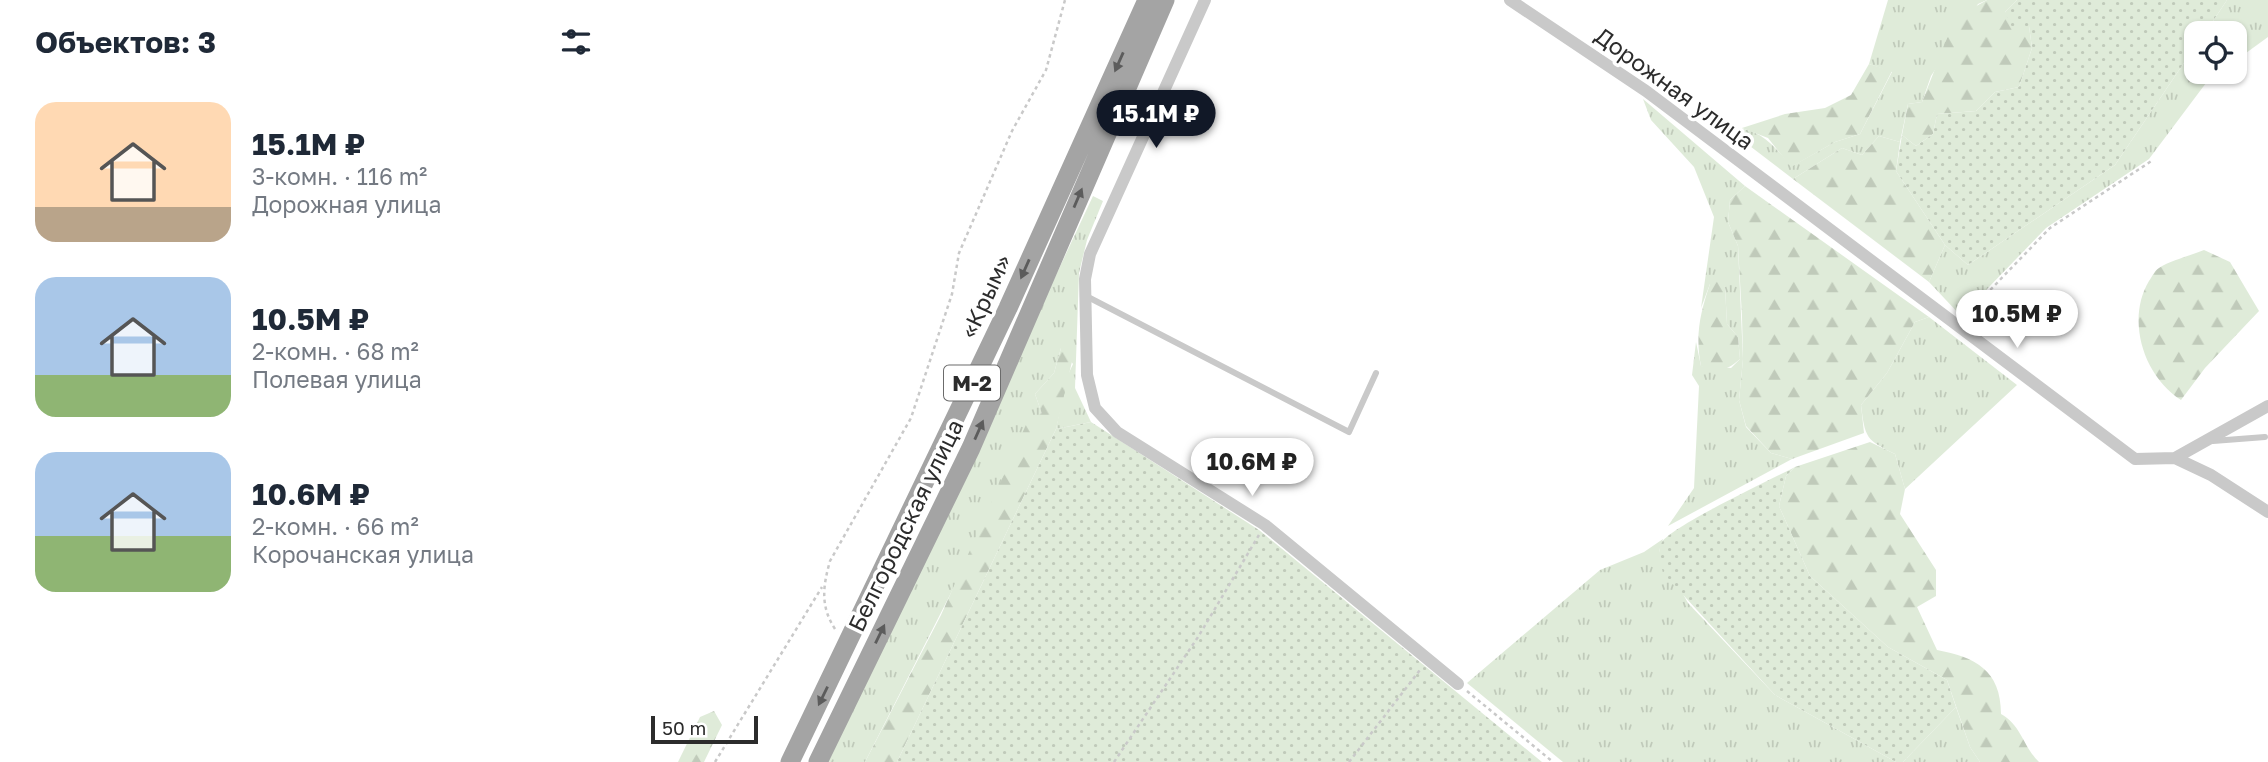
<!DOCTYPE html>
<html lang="ru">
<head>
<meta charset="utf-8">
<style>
  :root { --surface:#fff; --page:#f6f6f7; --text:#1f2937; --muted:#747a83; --accent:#111827 }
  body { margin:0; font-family:"Golos Text",sans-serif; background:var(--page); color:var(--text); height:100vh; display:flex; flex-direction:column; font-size:26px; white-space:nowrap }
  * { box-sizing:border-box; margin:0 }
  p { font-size:23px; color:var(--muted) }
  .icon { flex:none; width:38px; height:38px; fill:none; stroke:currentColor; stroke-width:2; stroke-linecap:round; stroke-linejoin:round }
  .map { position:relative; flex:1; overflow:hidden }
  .drawer { display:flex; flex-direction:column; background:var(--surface); width:630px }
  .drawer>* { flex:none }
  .buttons { position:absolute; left:1554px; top:21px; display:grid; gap:14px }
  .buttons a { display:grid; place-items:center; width:63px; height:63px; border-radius:14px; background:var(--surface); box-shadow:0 2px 5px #0004; font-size:35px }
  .scale { position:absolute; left:21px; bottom:18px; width:107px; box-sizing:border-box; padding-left:7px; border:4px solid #2c2c2c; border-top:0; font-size:19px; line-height:24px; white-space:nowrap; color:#2c2c2c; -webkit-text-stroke:5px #fff; paint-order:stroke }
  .price { position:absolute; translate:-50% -60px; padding:0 16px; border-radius:24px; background:#fff; color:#222; font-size:23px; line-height:46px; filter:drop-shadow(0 2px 4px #0008) }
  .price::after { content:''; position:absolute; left:50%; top:42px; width:21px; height:16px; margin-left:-10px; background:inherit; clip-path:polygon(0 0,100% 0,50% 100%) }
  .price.active { background:var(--accent); color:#fff }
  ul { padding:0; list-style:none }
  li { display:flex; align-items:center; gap:21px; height:175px; padding:0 35px }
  li span { display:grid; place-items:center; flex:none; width:196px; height:140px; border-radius:21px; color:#555 }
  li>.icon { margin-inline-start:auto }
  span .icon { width:84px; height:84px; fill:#fffc; stroke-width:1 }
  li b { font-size:30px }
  h2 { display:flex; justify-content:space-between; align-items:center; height:84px; padding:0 35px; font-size:30px }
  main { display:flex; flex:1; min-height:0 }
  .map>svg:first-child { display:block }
  .grass { fill:url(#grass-tufts) }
  .forest { fill:url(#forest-firs) }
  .park { fill:url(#park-dots) }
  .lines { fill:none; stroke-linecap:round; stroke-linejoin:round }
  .path { stroke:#c9c9c9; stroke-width:2.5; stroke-dasharray:3.5 3.5; stroke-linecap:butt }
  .lane { stroke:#c9c9c9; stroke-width:6 }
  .street { stroke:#c9c9c9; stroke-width:12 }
  .primary { stroke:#a4a4a4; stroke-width:19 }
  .oneway { fill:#5c5c5c }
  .labels { text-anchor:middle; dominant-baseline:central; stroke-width:7; stroke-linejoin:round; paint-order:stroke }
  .shield { fill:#fff; stroke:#6b6b6b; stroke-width:2 }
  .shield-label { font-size:21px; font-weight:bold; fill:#2c2c2c }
  .street-label { font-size:23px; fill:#2c2c2c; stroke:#fff }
</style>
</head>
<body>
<main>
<section class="drawer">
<h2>Объектов: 3<svg class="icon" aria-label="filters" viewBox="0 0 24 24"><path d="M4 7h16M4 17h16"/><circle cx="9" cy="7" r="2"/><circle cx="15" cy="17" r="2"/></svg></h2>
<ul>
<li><span style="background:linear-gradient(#ffd9b3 75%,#b9a48a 0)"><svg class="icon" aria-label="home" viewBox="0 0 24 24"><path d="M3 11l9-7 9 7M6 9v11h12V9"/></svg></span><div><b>15.1M ₽</b><p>3-комн. · 116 m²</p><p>Дорожная улица</p></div></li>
<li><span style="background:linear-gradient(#a9c7e8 70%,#8fb573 0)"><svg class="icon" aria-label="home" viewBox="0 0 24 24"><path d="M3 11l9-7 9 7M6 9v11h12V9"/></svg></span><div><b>10.5M ₽</b><p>2-комн. · 68 m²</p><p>Полевая улица</p></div></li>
<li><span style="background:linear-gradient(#a9c7e8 60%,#8fb573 0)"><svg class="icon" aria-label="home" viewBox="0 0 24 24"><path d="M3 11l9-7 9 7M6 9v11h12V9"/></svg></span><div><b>10.6M ₽</b><p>2-комн. · 66 m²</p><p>Корочанская улица</p></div></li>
</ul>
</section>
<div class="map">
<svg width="1638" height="762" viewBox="0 0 1638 762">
  <defs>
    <pattern id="grass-tufts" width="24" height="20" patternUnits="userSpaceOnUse" patternTransform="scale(1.75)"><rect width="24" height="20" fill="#dfebd9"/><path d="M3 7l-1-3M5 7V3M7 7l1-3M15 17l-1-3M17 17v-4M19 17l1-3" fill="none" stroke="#c0caba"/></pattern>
    <pattern id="forest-firs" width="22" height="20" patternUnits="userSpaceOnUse" patternTransform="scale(1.75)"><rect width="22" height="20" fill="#dfebd9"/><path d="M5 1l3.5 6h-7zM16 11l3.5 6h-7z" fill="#c0caba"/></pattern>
    <pattern id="park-dots" width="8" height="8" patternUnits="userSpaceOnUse" patternTransform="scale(1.75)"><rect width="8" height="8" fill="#dfebd9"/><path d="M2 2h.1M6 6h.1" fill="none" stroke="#c0caba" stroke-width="1.8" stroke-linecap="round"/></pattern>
  </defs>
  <rect width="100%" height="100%" fill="#fff"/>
  <!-- grass -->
  <path class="grass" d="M 1258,0 L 1357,0 L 1348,4 L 1301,76 L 1292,102 L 1278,104 L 1270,142 L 1249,136 L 1232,155 L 1212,148 L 1163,179 L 1091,124 C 1133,131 1135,137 1162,166 L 1205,142 L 1230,134 L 1262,72 L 1239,64 Z
    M 1597,0 L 1638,0 L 1638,37 L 1605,61 L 1605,33 L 1575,33 Z
    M 1566,45 L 1566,72 L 1591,72 L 1576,83 L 1519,159 L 1416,228 L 1331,316 L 1299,282 L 1315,245 L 1338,265 L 1485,165 Z
    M 1013,99 L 1115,186 L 1100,200 L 1098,222 L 1108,246 L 1113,359 L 1109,400 L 1116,427 L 1141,453 L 1162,459 L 1038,526 L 1064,488 L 1069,386 L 1062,375 L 1066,342 L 1071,366 L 1101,368 L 1110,359 L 1108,337 L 1097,324 L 1095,287 L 1080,284 L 1071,308 L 1084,217 L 1064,167 L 1021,120 Z
    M 463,196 L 473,201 L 457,240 L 449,273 L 445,388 L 461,422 L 426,429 L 436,379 L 443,364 L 431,348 L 424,373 L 405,394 L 412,414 L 235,762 L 198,762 Z
    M 1299,317 L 1387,385 L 1275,489 L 1265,454 C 1236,440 1235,438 1231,405 L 1257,373 L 1285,322 Z
    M 1033,539 L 1029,551 L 1058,603 L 1145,695 L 1266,762 L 933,762 L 837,683 L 970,570 L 1014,552 Z
    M 1326,707 L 1340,747 L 1350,762 L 1273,762 Z"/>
  <!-- forest -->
  <path class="forest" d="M 1357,0 L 1387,0 L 1375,12 L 1399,26 L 1402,48 L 1389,87 L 1365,92 L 1346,111 L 1307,114 L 1303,134 L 1286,146 L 1272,135 L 1278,104 L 1292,102 L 1325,18 Z
    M 1239,64 L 1262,71 L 1230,134 L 1205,142 L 1161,167 L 1138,138 L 1112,128 L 1155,114 L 1195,108 L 1221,95 Z
    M 1249,136 L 1270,142 L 1266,171 L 1315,245 L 1299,282 L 1163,179 L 1212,148 L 1232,155 Z
    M 1115,186 L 1299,317 L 1285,322 L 1257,373 L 1231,405 L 1234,433 L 1162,459 L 1141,453 L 1116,426 L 1109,400 L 1113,359 L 1112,317 L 1108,246 L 1098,222 L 1100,200 Z
    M 1574,250 L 1600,262 L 1629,311 L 1575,368 L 1551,400 C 1513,376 1496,319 1519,281 C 1522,277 1524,271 1529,268 C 1541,260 1560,256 1574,250 Z
    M 1088,281 L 1095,287 L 1097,324 L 1108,337 L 1110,359 C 1097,371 1087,373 1071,366 C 1065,336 1070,313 1080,284 Z
    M 438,342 L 445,349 L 426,429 L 267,762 L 235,762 L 311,615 L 399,418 L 412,414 L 405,394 L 424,373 L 431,348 Z
    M 1240,442 L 1265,454 L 1275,489 L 1270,514 L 1306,570 L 1306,596 L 1287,607 L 1307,650 C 1345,657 1371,670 1371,714 C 1392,726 1392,745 1409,762 L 1350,762 L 1340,747 L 1317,680 L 1258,647 L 1180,576 L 1149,506 L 1156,476 L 1165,467 Z
    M 84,711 L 92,725 L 74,762 L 48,762 L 70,717 Z"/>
  <!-- park -->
  <path class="park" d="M 1387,0 L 1597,0 L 1575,33 L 1566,33 L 1566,45 L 1485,165 L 1338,265 L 1315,245 L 1266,171 L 1272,135 L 1286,146 L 1303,134 L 1307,114 L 1346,111 L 1365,92 L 1389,87 L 1402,48 L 1399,26 L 1382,28 L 1375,12 Z
    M 461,422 L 629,530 L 912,762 L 267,762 L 426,429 Z
    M 1165,467 L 1156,476 L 1149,506 L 1180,576 L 1258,647 L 1317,680 L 1326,707 L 1273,762 L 1266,762 L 1145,695 L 1033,573 C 1031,563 1026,551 1032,542 C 1042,526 1142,479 1165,467 Z"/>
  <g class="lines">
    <!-- path -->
    <path class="path" d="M 1336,315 L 1420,228 L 1523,160
      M 205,629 C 190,606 193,586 200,561 L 281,418 L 322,294 L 329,253 L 382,131 L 416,70 L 435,0
      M 837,691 L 923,762
      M 85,762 L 192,587
      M 484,762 L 568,637 L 629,535
      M 719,762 L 790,670"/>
    <!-- lane -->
    <path class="lane" d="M 456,296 L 719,432 L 746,373
      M 1583,441 L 1635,437"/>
    <!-- street -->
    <path class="street" d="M 575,0 L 460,254 L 455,279 L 457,375 L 465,408 L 487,432 L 635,525 L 828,684
      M 880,0 L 1016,91 L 1505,459 L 1545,458 L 1638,406
      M 1545,458 L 1581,475 L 1638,512"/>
    <!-- primary -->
    <path class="primary" d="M 160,762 L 378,308 L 517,0
      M 188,762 L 341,448 L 535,0"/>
  </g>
  <!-- one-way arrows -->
  <defs><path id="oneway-solid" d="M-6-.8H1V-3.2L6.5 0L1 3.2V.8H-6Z" transform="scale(1.75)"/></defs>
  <g class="oneway">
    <use href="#oneway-solid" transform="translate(489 62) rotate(114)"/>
    <use href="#oneway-solid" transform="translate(448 198) rotate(-67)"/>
    <use href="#oneway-solid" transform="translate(395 269) rotate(114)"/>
    <use href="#oneway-solid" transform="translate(349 430) rotate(-66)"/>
    <use href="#oneway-solid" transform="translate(250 634) rotate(-64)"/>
    <use href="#oneway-solid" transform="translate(193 696) rotate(116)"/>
  </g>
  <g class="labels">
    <!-- shield labels -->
    <rect class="shield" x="314" y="365.5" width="56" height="35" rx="5"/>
    <g class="shield-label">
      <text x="342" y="383">М-2</text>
    </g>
    <!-- street labels -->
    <g class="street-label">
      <text transform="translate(1045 88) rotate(36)">Дорожная улица</text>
      <text transform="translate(355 296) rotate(-65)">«Крым»</text>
      <text transform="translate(275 525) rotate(-64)">Белгородская улица</text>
    </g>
  </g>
</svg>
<div class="buttons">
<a><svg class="icon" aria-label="locate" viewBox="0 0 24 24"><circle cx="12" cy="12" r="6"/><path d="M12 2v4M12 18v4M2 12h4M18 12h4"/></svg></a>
</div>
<div class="scale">50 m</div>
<b class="price active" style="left:526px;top:150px">15.1M ₽</b>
<b class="price" style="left:1387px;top:350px">10.5M ₽</b>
<b class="price" style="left:622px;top:498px">10.6M ₽</b>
</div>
</main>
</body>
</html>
